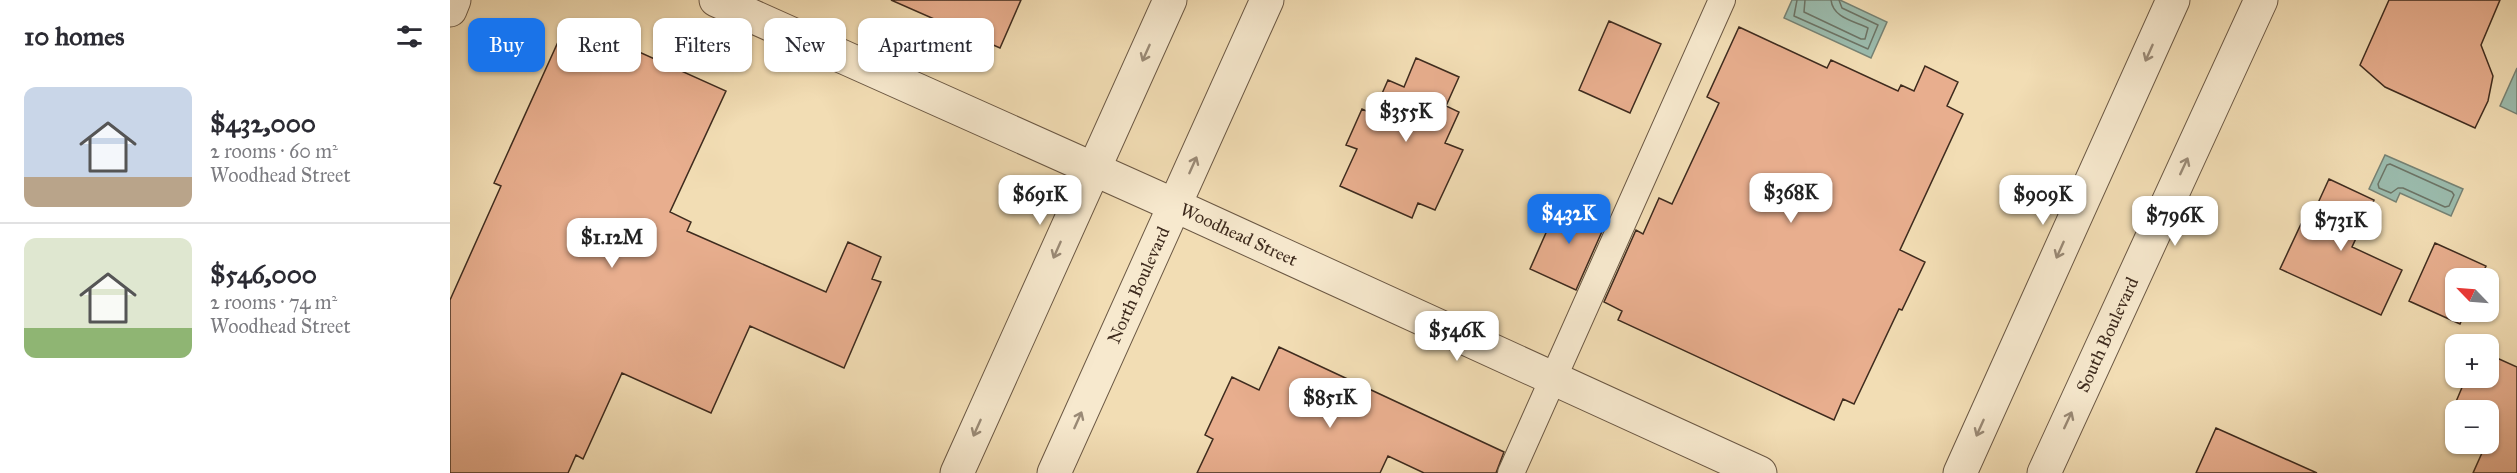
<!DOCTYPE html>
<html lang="en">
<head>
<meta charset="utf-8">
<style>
  :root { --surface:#fff; --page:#f2f2f3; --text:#2b2b33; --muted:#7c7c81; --line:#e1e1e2; --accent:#1a73e8 }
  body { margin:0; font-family:"IM FELL Great Primer",serif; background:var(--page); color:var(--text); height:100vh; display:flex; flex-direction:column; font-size:22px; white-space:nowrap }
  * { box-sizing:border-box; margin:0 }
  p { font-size:20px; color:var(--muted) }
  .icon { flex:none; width:33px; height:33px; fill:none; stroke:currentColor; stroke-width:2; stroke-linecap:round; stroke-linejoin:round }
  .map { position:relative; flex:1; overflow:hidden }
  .sheet { display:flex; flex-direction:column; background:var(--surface); width:450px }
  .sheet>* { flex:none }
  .banner { position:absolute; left:18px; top:18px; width:570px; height:54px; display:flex; gap:12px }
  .needle { width:39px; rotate:295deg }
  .buttons { position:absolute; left:1995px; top:268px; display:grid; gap:12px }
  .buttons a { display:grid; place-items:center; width:54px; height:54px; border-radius:12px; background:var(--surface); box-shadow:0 2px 4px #0004; font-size:30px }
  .price { position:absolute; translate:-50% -51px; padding:0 14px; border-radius:12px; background:#fff; color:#222; font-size:20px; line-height:39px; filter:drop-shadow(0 2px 3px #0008) }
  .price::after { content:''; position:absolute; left:50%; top:36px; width:18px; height:14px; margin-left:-9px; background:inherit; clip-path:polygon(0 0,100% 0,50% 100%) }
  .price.current { background:var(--accent); color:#fff }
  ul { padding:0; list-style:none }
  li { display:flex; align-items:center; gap:18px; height:150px; padding:0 24px }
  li+li { border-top:2px solid var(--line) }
  li span { display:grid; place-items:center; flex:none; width:168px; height:120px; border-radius:12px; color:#555 }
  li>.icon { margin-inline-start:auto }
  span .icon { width:72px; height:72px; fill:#fffc; stroke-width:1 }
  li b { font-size:26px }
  h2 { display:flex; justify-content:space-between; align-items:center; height:72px; padding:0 24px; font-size:26px }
  .tag { padding:0 21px; border-radius:12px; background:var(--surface); box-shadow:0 2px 4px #0004; font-size:21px; line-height:54px }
  .tag.current { background:var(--accent); color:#fff }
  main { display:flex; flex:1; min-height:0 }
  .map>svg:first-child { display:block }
  .water { fill:#9bbcae; stroke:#768274; stroke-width:1.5 }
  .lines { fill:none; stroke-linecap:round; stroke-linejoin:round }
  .shore { stroke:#6c7466; stroke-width:1.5 }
  .building { fill:#e8ae8e; stroke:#3e2b1e; stroke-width:1.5 }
  .service-casing { stroke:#6b5844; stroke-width:28 }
  .minor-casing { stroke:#6b5844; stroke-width:35 }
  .tertiary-casing { stroke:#6b5844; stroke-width:35 }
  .service { stroke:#f7e9ce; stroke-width:26 }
  .minor { stroke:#f7e9ce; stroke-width:33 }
  .tertiary { stroke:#f7e9ce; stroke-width:33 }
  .oneway { stroke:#9a8a76 }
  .labels { text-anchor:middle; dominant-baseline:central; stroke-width:4.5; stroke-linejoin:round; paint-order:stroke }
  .street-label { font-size:18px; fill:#3e2b1e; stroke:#f7e9ce }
</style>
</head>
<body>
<main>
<section class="sheet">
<h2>10 homes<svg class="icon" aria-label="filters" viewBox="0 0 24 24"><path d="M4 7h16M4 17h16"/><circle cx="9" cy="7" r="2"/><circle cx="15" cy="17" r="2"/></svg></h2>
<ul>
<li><span style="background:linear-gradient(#c9d6e8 75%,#b9a48a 0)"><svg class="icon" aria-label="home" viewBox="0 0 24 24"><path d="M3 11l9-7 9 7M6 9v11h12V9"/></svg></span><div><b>$432,000</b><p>2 rooms · 60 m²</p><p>Woodhead Street</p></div></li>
<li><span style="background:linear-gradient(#dfe7d0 75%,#8fb573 0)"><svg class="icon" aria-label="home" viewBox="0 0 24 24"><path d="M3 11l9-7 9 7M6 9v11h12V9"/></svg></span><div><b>$546,000</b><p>2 rooms · 74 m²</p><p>Woodhead Street</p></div></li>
</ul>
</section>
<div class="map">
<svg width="2067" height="473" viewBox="0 0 2067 473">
  <rect width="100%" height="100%" fill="#f2ddb4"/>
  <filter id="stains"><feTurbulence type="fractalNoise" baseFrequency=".00333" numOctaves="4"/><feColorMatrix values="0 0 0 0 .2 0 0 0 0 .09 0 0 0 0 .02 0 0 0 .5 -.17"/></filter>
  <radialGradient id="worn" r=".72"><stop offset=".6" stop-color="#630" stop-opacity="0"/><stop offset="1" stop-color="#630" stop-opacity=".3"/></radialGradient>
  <!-- water -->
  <path class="water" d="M 1342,0 L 1390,0 L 1437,22 L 1421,58 L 1334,18 Z
    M 2067,68 L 2067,114 L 2050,106 Z
    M 1935,155 L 2013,189 L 2001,216 L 1950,193 L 1946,202 L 1919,189 Z"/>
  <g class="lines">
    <!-- shore -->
    <path class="shore" d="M 1347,0 L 1344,16 L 1418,49 L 1428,25 L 1392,8 L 1389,0
      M 1355,0 L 1354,12 L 1411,39 L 1415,39 L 1418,28 C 1404,21 1383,18 1381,0
      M 1940,164 L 2002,192 L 2004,195 L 1999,206 L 1995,207 L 1953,188 L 1948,188 L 1941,193 L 1929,188 L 1928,184 L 1937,165 Z"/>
  </g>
  <!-- building -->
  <path class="building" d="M 441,0 L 571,0 L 550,48 Z
    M 1939,0 L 2050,0 L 2031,45 L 2043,76 L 2038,101 L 2025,128 L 1935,87 L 1910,65 Z
    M 118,20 L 276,91 L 220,212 L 241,222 L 237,231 L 376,292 L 398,242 L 431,257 L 422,279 L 431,282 L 394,368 L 300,326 L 261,413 L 172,373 L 133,459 L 126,455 L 118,473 L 0,473 L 0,300 L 51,186 L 44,183 Z
    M 1159,21 L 1211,44 L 1180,113 L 1129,90 Z
    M 1289,27 L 1377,68 L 1381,60 L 1448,91 L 1451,85 L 1464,91 L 1475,66 L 1508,82 L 1497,106 L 1513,114 L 1450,250 L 1475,262 L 1452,310 L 1449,309 L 1404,404 L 1393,399 L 1384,420 L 1168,320 L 1172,311 L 1154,302 L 1186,230 L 1193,234 L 1209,198 L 1222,204 L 1269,103 L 1257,97 Z
    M 966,58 L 1009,77 L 996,106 L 1009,112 L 995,143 L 1013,150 L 985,210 L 968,203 L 962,218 L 890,186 L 907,149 L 896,145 L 912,109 L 923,114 L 938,80 L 954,87 Z
    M 1879,179 L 1924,200 L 1902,247 L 1952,270 L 1931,315 L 1830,269 L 1851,224 L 1857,227 Z
    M 1116,199 L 1158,218 L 1126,290 L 1080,269 L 1099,226 L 1103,228 Z
    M 1985,243 L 2036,266 L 2030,279 L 2006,279 L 2006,312 L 2015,312 L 2010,324 L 1959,301 Z
    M 829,347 L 1054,452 L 1046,473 L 974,473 L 938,456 L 930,473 L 747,473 L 763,439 L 755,435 L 782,377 L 809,390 Z
    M 2038,354 L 2067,367 L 2067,473 L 2023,473 L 2036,444 L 2038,444 L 2047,422 L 2038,419 L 2038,411 L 2021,411 L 2005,404 L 2016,378 L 2038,378 Z
    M 1766,428 L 1867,473 L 1746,473 Z"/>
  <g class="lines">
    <defs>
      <path id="service" d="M 1061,473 L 1272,0"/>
      <g id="minor">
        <path d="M 0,10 L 4,0"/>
        <path d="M 507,473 L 720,0"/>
        <path id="s1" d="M 604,473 L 817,0"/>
        <path d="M 1510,473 L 1723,0"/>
        <path id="s2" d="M 1594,473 L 1811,0"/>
      </g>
      <g id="tertiary">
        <path id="s3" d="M 266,0 L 724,205 L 1310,473"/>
      </g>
    </defs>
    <!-- service casing -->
    <use href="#service" class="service-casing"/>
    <!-- minor casing -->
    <use href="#minor" class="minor-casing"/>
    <!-- tertiary casing -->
    <use href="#tertiary" class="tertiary-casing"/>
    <!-- service -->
    <use href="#service" class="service"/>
    <!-- minor -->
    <use href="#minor" class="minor"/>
    <!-- tertiary -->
    <use href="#tertiary" class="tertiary"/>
  </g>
  <!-- one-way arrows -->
  <defs><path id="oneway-shaft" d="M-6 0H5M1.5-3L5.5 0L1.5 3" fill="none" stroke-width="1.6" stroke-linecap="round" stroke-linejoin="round" transform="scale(1.5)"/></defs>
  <g class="oneway">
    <use href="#oneway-shaft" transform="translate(696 53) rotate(114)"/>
    <use href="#oneway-shaft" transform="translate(1699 53) rotate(114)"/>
    <use href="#oneway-shaft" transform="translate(743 165) rotate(-66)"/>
    <use href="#oneway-shaft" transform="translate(1734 166) rotate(-65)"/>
    <use href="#oneway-shaft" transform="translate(607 250) rotate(114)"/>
    <use href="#oneway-shaft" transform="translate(1610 250) rotate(114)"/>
    <use href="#oneway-shaft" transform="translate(628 420) rotate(-66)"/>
    <use href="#oneway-shaft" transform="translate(1618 420) rotate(-65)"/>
    <use href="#oneway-shaft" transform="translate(527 428) rotate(114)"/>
    <use href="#oneway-shaft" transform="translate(1530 428) rotate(114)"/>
  </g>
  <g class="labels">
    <!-- street labels -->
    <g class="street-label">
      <text stroke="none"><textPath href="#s3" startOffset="573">Woodhead Street</textPath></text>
      <text stroke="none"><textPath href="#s1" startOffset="206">North Boulevard</textPath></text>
      <text stroke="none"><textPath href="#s2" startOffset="152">South Boulevard</textPath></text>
    </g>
  </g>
  <rect width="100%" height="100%" filter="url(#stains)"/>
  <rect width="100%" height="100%" fill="url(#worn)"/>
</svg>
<div class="buttons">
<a><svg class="needle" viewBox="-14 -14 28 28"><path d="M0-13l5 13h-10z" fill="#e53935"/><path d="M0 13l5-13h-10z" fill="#7c7c81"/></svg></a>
<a>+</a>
<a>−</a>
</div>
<b class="price" style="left:956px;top:143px">$355K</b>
<b class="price" style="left:1341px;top:224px">$368K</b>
<b class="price" style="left:590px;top:226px">$691K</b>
<b class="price" style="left:1593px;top:226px">$909K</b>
<b class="price current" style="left:1119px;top:245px">$432K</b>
<b class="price" style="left:1725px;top:247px">$796K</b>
<b class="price" style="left:1891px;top:252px">$731K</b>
<b class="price" style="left:162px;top:269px">$1.12M</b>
<b class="price" style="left:1007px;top:362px">$546K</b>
<b class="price" style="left:880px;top:429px">$851K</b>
<div class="banner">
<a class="tag current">Buy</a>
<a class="tag">Rent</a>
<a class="tag">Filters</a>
<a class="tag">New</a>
<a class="tag">Apartment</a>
</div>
</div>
</main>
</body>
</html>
